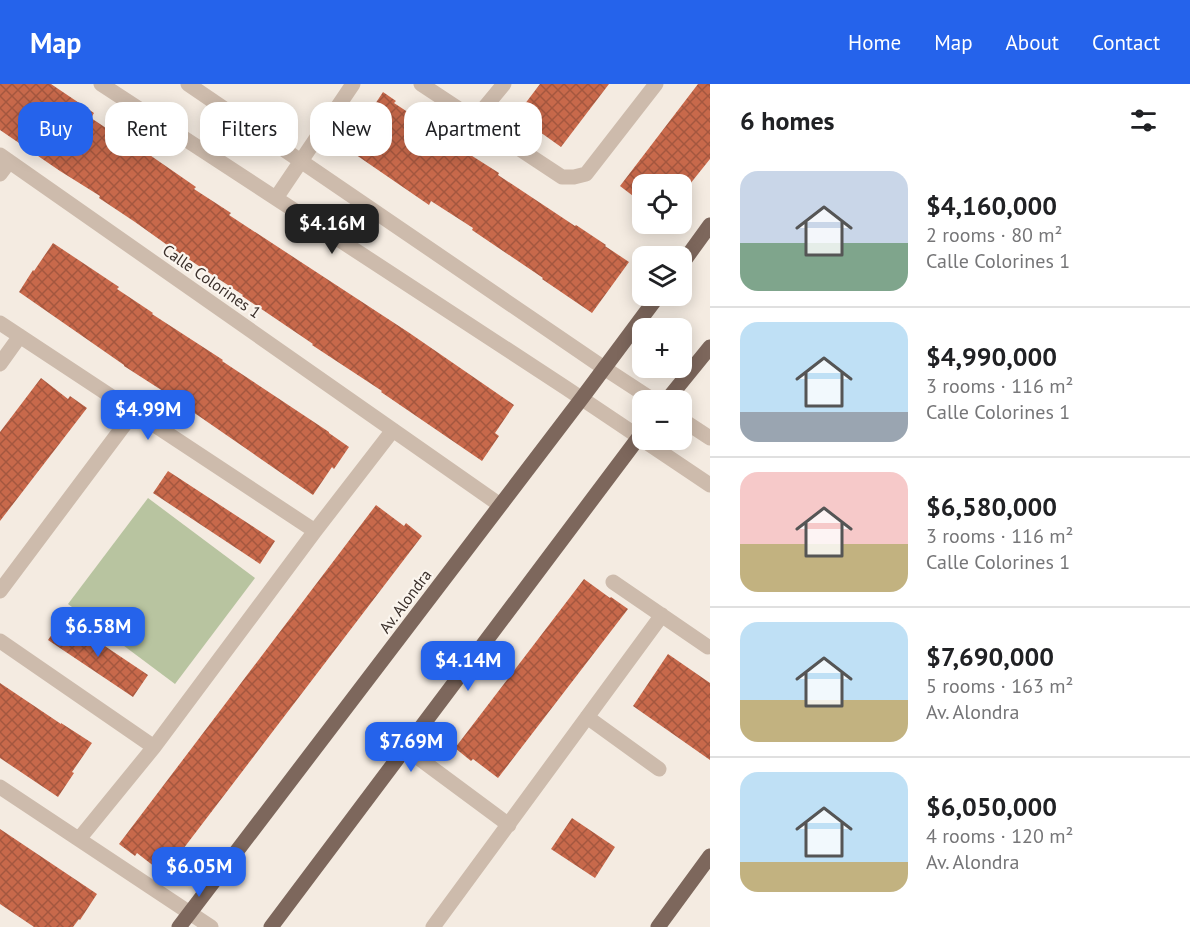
<!DOCTYPE html>
<html lang="en">
<head>
<meta charset="utf-8">
<style>
  :root { --surface:#fff; --page:#f2f2f2; --text:#202124; --muted:#757577; --line:#e0e0e0; --accent:#2563eb }
  body { margin:0; font-family:"PT Sans",sans-serif; background:var(--page); color:var(--text); height:100vh; display:flex; flex-direction:column; font-size:22px; white-space:nowrap }
  * { box-sizing:border-box; margin:0 }
  p { font-size:20px; color:var(--muted) }
  .icon { flex:none; width:33px; height:33px; fill:none; stroke:currentColor; stroke-width:2; stroke-linecap:round; stroke-linejoin:round }
  .map { position:relative; flex:1; overflow:hidden }
  .drawer { display:flex; flex-direction:column; background:var(--surface); width:480px }
  .drawer>* { flex:none }
  .top-card { position:absolute; left:18px; top:18px; width:570px; height:54px; display:flex; gap:12px }
  .buttons { position:absolute; left:632px; top:90px; display:grid; gap:12px }
  .buttons a { display:grid; place-items:center; width:60px; height:60px; border-radius:12px; background:var(--surface); box-shadow:0 3px 15px #0003; font-size:30px }
  .price { position:absolute; translate:-50% -51px; padding:0 14px; border-radius:12px; background:var(--accent); color:#fff; font-size:20px; line-height:39px; filter:drop-shadow(0 2px 3px #0008) }
  .price::after { content:''; position:absolute; left:50%; top:36px; width:18px; height:14px; margin-left:-9px; background:inherit; clip-path:polygon(0 0,100% 0,50% 100%) }
  .price.active { background:#222; color:#fff }
  ul { padding:0; list-style:none }
  li { display:flex; align-items:center; gap:18px; height:150px; padding:0 30px }
  li+li { border-top:2px solid var(--line) }
  li span { display:grid; place-items:center; flex:none; width:168px; height:120px; border-radius:18px; color:#555 }
  li>.icon { margin-inline-start:auto }
  span .icon { width:72px; height:72px; fill:#fffc; stroke-width:1 }
  li b { font-size:26px }
  h2 { display:flex; justify-content:space-between; align-items:center; height:72px; padding:0 30px; font-size:26px }
  .chip { padding:0 21px; border-radius:18px; background:var(--surface); box-shadow:0 3px 15px #0003; font-size:21px; line-height:54px }
  .chip.active { background:var(--accent); color:#fff }
  header { display:flex; align-items:center; gap:36px; box-sizing:border-box; height:84px; padding:0 30px; background:var(--accent); color:#fff }
  header strong { font-size:28px }
  nav { display:flex; gap:33px; margin-inline-start:auto; font-size:21px }
  main { display:flex; flex:1; min-height:0 }
  .map>svg:first-child { display:block }
  .park { fill:#b8c4a0 }
  .building { fill:url(#building-cross-hatch) }
  .lines { fill:none; stroke-linecap:round; stroke-linejoin:round }
  .minor { stroke:#cdbbac; stroke-width:15 }
  .major { stroke:#7d675c; stroke-width:15 }
  .labels { text-anchor:middle; dominant-baseline:central; stroke-width:4.5; stroke-linejoin:round; paint-order:stroke }
  .street-label { font-size:16px; fill:#3b302b; stroke:#fbf5ee }
</style>
</head>
<body>
<header>
<strong>Map</strong>
<nav><a>Home</a><a>Map</a><a>About</a><a>Contact</a></nav>
</header>
<main>
<div class="map">
<svg width="710" height="843" viewBox="0 0 710 843">
  <defs>
    <pattern id="building-cross-hatch" width="8" height="8" patternUnits="userSpaceOnUse" patternTransform="scale(1.5)"><rect width="8" height="8" fill="#c8694b"/><path d="M0 0l8 8M0 8l8-8" fill="none" stroke="#a4573f"/></pattern>
  </defs>
  <rect width="100%" height="100%" fill="#f4ebe1"/>
  <!-- park -->
  <path class="park" d="M 148,414 L 255,494 L 175,600 L 68,520 Z"/>
  <!-- building -->
  <path class="building" d="M 0,0 L 51,0 L 94,29 L 91,34 L 130,60 L 131,58 L 196,103 L 194,105 L 231,129 L 229,131 L 408,248 L 514,321 L 495,349 L 499,352 L 482,377 L 381,308 L 382,307 L 312,261 L 313,260 L 242,212 L 243,211 L 170,163 L 135,138 L 99,114 L 100,112 L 60,87 L 0,46 Z
    M 540,0 L 609,0 L 561,63 L 533,43 L 531,45 L 515,33 Z
    M 698,0 L 710,0 L 710,75 L 690,100 L 642,100 L 642,108 L 637,115 L 620,102 Z
    M 383,8 L 396,17 L 394,19 L 429,42 L 428,44 L 499,89 L 498,91 L 575,142 L 576,141 L 606,161 L 605,162 L 629,178 L 592,229 L 542,195 L 543,194 L 472,146 L 473,144 L 431,117 L 429,121 L 346,64 Z
    M 53,159 L 119,203 L 117,205 L 153,229 L 152,230 L 223,276 L 222,277 L 329,348 L 329,349 L 349,363 L 334,385 L 332,383 L 313,411 L 193,328 L 194,327 L 124,282 L 124,281 L 19,208 L 33,186 L 34,187 Z
    M 41,294 L 68,315 L 70,312 L 87,324 L 0,437 L 0,348 Z
    M 168,387 L 275,457 L 260,480 L 153,409 Z
    M 376,421 L 404,442 L 406,439 L 422,452 L 164,790 L 137,769 L 135,772 L 119,760 Z
    M 584,495 L 610,514 L 611,513 L 628,525 L 498,694 L 473,675 L 471,677 L 455,664 Z
    M 63,534 L 148,591 L 133,613 L 48,556 Z
    M 668,570 L 710,599 L 710,676 L 633,622 Z
    M 0,599 L 61,640 L 61,639 L 92,659 L 72,688 L 74,689 L 58,713 L 0,674 Z
    M 572,734 L 615,763 L 595,794 L 551,765 Z
    M 0,745 L 97,810 L 80,836 L 79,835 L 73,843 L 34,843 L 0,820 Z"/>
  <g class="lines">
    <!-- minor -->
    <path class="minor" d="M 101,0 L 566,304 L 642,355
      M 188,0 L 604,284 L 653,316
      M 421,0 L 562,93 L 574,93 L 586,90 L 656,0
      M 475,35 L 504,0
      M 0,71 L 500,421
      M 0,90 L 9,78
      M 276,114 L 353,0
      M 0,239 L 315,447
      M 0,280 L 20,252
      M 681,335 L 710,354
      M 643,356 L 710,401
      M 613,498 L 708,563
      M 0,507 L 134,328
      M 0,557 L 154,663
      M 587,633 L 659,685
      M 405,664 L 509,741
      M 0,703 L 211,843
      M 79,755 L 154,663 L 315,447 L 393,346
      M 433,843 L 662,531"/>
    <!-- major -->
    <path class="major" d="M 681,181 L 710,141
      M 667,316 L 710,263
      M 179,843 L 582,314 L 658,212
      M 271,843 L 639,353
      M 658,843 L 710,772"/>
  </g>
  <g class="labels">
    <!-- street labels -->
    <g class="street-label">
      <text transform="translate(212 197) rotate(35)">Calle Colorines 1</text>
      <text transform="translate(405 517) rotate(-53)">Av. Alondra</text>
    </g>
  </g>
</svg>
<div class="buttons">
<a><svg class="icon" aria-label="locate" viewBox="0 0 24 24"><circle cx="12" cy="12" r="6"/><path d="M12 2v4M12 18v4M2 12h4M18 12h4"/></svg></a>
<a><svg class="icon" aria-label="layers" viewBox="0 0 24 24"><path d="M12 4l9 5-9 5-9-5zM3 14l9 5 9-5"/></svg></a>
<a>+</a>
<a>−</a>
</div>
<b class="price active" style="left:332px;top:171px">$4.16M</b>
<b class="price" style="left:148px;top:357px">$4.99M</b>
<b class="price" style="left:98px;top:574px">$6.58M</b>
<b class="price" style="left:468px;top:608px">$4.14M</b>
<b class="price" style="left:411px;top:689px">$7.69M</b>
<b class="price" style="left:199px;top:814px">$6.05M</b>
<div class="top-card">
<a class="chip active">Buy</a>
<a class="chip">Rent</a>
<a class="chip">Filters</a>
<a class="chip">New</a>
<a class="chip">Apartment</a>
</div>
</div>
<section class="drawer">
<h2>6 homes<svg class="icon" aria-label="filters" viewBox="0 0 24 24"><path d="M4 7h16M4 17h16"/><circle cx="9" cy="7" r="2"/><circle cx="15" cy="17" r="2"/></svg></h2>
<ul>
<li><span style="background:linear-gradient(#c9d6e8 60%,#7fa58c 0)"><svg class="icon" aria-label="home" viewBox="0 0 24 24"><path d="M3 11l9-7 9 7M6 9v11h12V9"/></svg></span><div><b>$4,160,000</b><p>2 rooms · 80 m²</p><p>Calle Colorines 1</p></div></li>
<li><span style="background:linear-gradient(#bfe0f5 75%,#9aa5b1 0)"><svg class="icon" aria-label="home" viewBox="0 0 24 24"><path d="M3 11l9-7 9 7M6 9v11h12V9"/></svg></span><div><b>$4,990,000</b><p>3 rooms · 116 m²</p><p>Calle Colorines 1</p></div></li>
<li><span style="background:linear-gradient(#f6c9c9 60%,#c2b280 0)"><svg class="icon" aria-label="home" viewBox="0 0 24 24"><path d="M3 11l9-7 9 7M6 9v11h12V9"/></svg></span><div><b>$6,580,000</b><p>3 rooms · 116 m²</p><p>Calle Colorines 1</p></div></li>
<li><span style="background:linear-gradient(#bfe0f5 65%,#c2b280 0)"><svg class="icon" aria-label="home" viewBox="0 0 24 24"><path d="M3 11l9-7 9 7M6 9v11h12V9"/></svg></span><div><b>$7,690,000</b><p>5 rooms · 163 m²</p><p>Av. Alondra</p></div></li>
<li><span style="background:linear-gradient(#bfe0f5 75%,#c2b280 0)"><svg class="icon" aria-label="home" viewBox="0 0 24 24"><path d="M3 11l9-7 9 7M6 9v11h12V9"/></svg></span><div><b>$6,050,000</b><p>4 rooms · 120 m²</p><p>Av. Alondra</p></div></li>
</ul>
</section>
</main>
</body>
</html>
